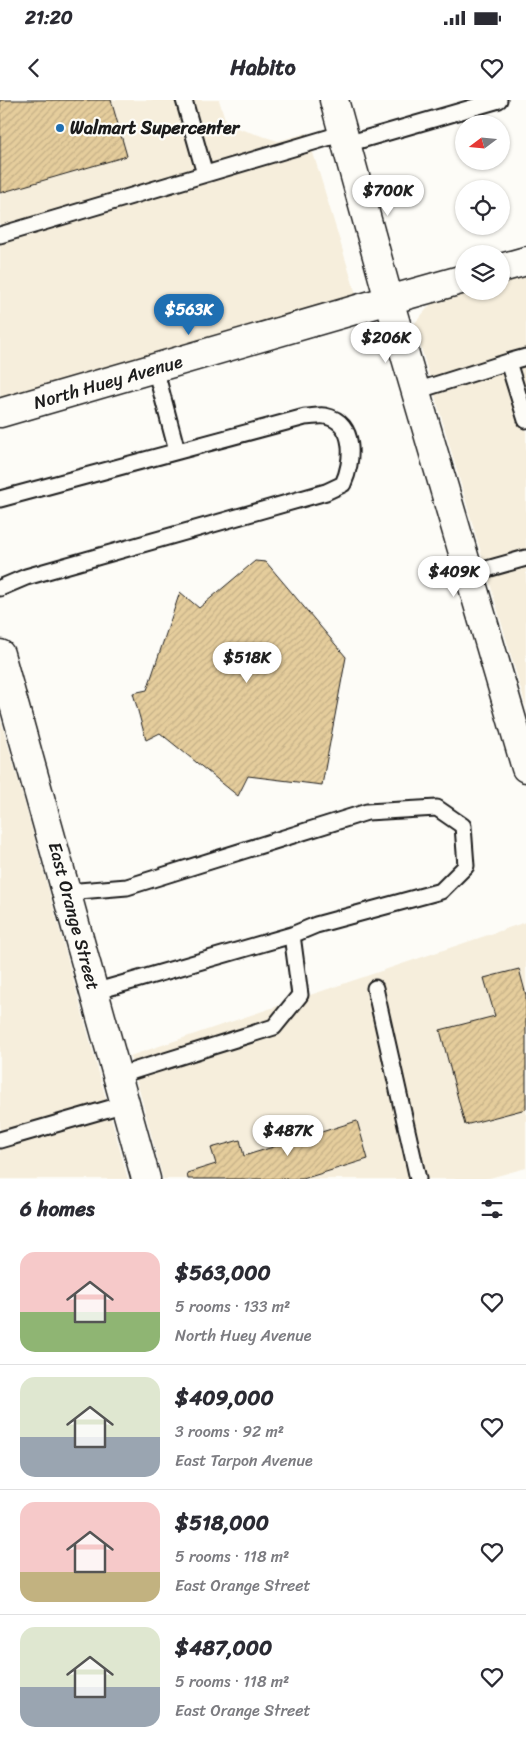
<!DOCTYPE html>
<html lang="en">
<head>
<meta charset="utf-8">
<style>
  :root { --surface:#fff; --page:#f7f7f7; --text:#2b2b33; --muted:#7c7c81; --line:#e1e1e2; --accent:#1f6fb2 }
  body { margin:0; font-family:Sriracha,sans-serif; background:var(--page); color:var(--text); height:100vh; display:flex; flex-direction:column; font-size:19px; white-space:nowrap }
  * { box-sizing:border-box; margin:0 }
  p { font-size:16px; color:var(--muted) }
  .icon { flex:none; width:28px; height:28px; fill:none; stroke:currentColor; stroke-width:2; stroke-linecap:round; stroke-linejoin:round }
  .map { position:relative; height:1079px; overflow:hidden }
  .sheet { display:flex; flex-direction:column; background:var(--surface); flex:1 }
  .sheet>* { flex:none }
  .needle { width:32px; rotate:254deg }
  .controls { position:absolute; left:455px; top:15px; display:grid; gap:10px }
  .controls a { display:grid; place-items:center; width:55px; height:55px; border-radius:50%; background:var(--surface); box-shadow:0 1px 4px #0004; font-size:25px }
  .price { position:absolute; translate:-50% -42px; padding:0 11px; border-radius:18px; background:#fff; color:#222; font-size:16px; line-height:32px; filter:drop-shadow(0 1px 2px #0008) }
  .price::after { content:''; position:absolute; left:50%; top:30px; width:15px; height:11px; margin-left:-8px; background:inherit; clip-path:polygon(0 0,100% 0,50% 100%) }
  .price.active { background:var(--accent); color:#fff }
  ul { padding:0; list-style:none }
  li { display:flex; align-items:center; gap:15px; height:125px; padding:0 20px }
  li+li { border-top:1px solid var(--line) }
  li span { display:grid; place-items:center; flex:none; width:140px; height:100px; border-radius:15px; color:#555 }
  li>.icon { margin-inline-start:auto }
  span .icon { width:60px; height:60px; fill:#fffc; stroke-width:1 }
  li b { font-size:21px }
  h2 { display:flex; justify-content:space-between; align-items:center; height:60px; padding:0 20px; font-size:21px }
  .status { display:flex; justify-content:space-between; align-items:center; height:35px; padding:0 25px; background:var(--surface); direction:ltr }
  .status svg { height:14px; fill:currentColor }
  header { display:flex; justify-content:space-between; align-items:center; height:65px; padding:0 20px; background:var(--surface); font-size:22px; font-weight:800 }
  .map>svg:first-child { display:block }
  .built { fill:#f6eedc }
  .building { fill:url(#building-hatch); stroke:#1c1c1c }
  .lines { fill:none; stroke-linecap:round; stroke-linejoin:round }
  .service-casing { stroke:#1c1c1c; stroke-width:19 }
  .minor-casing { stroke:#1c1c1c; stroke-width:31 }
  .tertiary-casing { stroke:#1c1c1c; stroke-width:31 }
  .secondary-casing { stroke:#1c1c1c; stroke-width:31 }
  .service { stroke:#fdfcf7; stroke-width:15 }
  .minor { stroke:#fdfcf7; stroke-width:28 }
  .tertiary { stroke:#fdfcf7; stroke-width:28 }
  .secondary { stroke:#fdfcf7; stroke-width:28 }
  .poi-dot { fill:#1f6fb2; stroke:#fdfcf7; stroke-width:2 }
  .labels { text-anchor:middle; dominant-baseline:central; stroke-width:4.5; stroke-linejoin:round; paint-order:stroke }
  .poi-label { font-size:18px; font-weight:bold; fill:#1c1c1c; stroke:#fdfcf7; text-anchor:start }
  .street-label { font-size:18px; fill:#1c1c1c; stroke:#fdfcf7 }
</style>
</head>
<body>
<div class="status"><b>21:20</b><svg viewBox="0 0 49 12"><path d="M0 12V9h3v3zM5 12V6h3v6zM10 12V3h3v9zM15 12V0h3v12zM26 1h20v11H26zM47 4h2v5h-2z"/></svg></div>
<header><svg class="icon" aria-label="back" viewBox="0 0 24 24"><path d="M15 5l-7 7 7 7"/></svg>Habito<svg class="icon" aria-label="heart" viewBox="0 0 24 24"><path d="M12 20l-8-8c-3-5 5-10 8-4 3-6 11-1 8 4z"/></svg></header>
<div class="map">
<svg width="526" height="1079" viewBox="0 0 526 1079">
  <defs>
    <pattern id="building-hatch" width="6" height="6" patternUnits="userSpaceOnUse" patternTransform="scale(1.25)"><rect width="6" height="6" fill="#e5cd9c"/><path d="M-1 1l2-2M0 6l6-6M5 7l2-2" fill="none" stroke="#c4af86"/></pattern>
  </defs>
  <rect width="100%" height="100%" fill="#fdfcf7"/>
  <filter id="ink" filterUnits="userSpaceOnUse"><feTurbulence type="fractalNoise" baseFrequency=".02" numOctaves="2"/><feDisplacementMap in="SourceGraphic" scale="10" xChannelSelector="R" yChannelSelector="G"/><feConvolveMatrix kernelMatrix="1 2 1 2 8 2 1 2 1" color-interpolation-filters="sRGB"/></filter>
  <g filter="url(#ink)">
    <!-- built -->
    <path class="built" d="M 0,0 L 219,0 L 227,25 L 278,41 L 307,33 L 356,194 L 0,298 Z
      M 526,176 L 526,607 L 414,224 L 431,204 L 474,191 L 501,191 L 501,183 Z
      M 0,617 L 21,689 L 128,1079 L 0,1079 Z
      M 526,822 L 526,1068 L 486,1079 L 163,1079 L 130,956 Z"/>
    <!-- building -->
    <path class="building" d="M 0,0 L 111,0 L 127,56 L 0,93 Z
      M 255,461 L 266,462 L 346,557 L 322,685 L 248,676 L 238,696 L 160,633 L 146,640 L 133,593 L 147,590 L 180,492 L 199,508 Z
      M 519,869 L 526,895 L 526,1009 L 465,1025 L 440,930 L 495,916 L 484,878 Z
      M 357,1021 L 368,1059 L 303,1079 L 188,1079 L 187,1073 L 216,1064 L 211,1048 L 240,1040 L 244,1056 Z"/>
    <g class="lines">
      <defs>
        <path id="service" d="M 184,0 L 205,74
          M 347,44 L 499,0
          M 0,135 L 344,33
          M 526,257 L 508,262 L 526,320
          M 155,268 L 177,351
          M 416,291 L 508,262
          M 0,399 L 305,317 C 311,317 319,315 325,316 C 357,322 353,363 343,384 L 326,392 L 26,477 L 0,488
          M 469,474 L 526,458
          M 67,792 L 127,787 L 367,712 L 437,708 L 463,726 L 466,766 L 441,791 L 316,825 L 292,835 L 300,895 L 274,927 L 117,976
          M 375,888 L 418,1079
          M 94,892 L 292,835
          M 0,1040 L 125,1004"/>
        <path id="minor" d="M 0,313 L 389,200
          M 0,554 L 146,1079"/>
        <path id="tertiary" d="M 501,168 L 526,161
          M 389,200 L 464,179"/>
        <path id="secondary" d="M 334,0 L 389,200 L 526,668"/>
      </defs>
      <!-- service casing -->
      <use href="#service" class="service-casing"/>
      <!-- minor casing -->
      <use href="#minor" class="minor-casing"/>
      <!-- tertiary casing -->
      <use href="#tertiary" class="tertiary-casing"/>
      <!-- secondary casing -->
      <use href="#secondary" class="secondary-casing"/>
      <!-- service -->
      <use href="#service" class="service"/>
      <!-- minor -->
      <use href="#minor" class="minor"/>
      <!-- tertiary -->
      <use href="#tertiary" class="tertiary"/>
      <!-- secondary -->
      <use href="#secondary" class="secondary"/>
    </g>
  </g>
  <!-- markers -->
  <circle class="poi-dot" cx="60" cy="28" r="5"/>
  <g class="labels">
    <!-- poi labels -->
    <g class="poi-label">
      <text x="70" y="28">Walmart Supercenter</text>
    </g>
    <!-- street labels -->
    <g class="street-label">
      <text transform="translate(108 282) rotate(-16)">North Huey Avenue</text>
      <text transform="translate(74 816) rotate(75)">East Orange Street</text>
    </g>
  </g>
</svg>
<div class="controls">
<a><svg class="needle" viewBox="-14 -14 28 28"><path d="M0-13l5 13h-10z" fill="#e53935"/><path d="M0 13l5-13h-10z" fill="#7c7c81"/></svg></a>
<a><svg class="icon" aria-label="locate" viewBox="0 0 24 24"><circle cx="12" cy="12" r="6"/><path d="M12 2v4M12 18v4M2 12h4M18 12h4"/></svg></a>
<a><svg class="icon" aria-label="layers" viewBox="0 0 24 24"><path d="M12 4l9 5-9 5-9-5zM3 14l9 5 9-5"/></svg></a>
</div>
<b class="price" style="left:388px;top:117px">$700K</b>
<b class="price active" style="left:189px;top:236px">$563K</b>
<b class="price" style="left:386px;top:264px">$206K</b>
<b class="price" style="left:454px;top:498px">$409K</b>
<b class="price" style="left:247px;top:584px">$518K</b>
<b class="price" style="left:288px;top:1057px">$487K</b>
</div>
<section class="sheet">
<h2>6 homes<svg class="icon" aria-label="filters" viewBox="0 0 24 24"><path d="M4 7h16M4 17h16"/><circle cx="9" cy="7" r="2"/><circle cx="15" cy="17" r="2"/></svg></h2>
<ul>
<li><span style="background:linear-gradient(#f6c9c9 60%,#8fb573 0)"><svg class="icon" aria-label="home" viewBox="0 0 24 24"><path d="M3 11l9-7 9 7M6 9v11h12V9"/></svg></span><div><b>$563,000</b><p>5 rooms · 133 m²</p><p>North Huey Avenue</p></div><svg class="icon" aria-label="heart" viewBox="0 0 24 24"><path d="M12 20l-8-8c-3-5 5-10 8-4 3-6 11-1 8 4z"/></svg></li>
<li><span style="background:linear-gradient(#dfe7d0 60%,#9aa5b1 0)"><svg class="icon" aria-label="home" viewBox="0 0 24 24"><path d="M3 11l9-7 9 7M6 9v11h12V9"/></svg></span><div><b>$409,000</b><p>3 rooms · 92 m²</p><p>East Tarpon Avenue</p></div><svg class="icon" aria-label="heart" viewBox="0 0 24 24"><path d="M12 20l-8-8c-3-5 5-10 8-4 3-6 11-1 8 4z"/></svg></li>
<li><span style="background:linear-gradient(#f6c9c9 70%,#c2b280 0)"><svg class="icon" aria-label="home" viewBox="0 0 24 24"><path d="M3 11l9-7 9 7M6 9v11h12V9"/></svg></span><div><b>$518,000</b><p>5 rooms · 118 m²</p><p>East Orange Street</p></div><svg class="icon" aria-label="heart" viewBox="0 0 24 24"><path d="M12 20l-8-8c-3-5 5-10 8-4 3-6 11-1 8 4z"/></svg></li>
<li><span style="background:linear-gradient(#dfe7d0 60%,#9aa5b1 0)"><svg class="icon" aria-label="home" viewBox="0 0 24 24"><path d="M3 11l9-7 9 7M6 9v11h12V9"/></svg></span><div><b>$487,000</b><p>5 rooms · 118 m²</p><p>East Orange Street</p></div><svg class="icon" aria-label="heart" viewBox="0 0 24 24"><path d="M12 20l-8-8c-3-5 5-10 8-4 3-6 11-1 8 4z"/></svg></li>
</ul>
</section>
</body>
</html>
